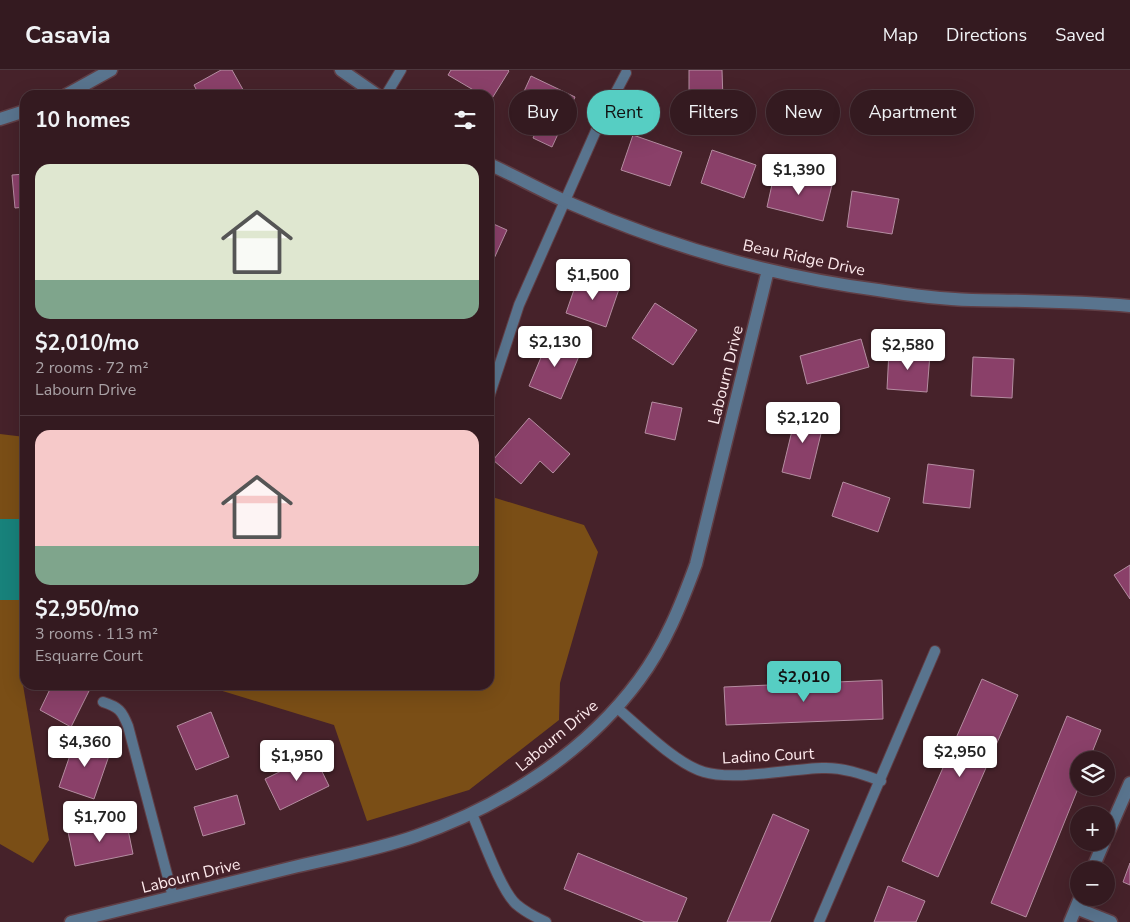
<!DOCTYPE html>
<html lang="en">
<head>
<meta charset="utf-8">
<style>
  :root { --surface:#341a20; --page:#3c2329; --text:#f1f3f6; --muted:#a9a1a5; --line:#4e383e; --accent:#56cec3 }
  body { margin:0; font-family:"Nunito Sans",sans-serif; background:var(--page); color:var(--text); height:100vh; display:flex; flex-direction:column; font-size:19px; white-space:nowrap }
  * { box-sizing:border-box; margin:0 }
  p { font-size:16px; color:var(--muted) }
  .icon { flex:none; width:28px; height:28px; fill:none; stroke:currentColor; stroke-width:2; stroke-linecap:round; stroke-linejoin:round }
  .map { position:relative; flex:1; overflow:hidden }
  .side { position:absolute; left:20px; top:20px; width:474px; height:600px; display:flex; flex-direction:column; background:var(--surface); border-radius:15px; box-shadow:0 5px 20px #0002,0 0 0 1px var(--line) }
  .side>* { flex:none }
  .hud { position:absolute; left:509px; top:20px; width:475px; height:45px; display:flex; gap:10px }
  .fabs { position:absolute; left:1070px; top:681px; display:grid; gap:10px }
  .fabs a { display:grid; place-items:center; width:45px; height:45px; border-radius:50%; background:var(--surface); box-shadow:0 5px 20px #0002,0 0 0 1px var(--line); font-size:25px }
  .price { position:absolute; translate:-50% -42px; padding:0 11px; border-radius:5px; background:#fff; color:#222; font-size:16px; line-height:32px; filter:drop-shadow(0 1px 2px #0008) }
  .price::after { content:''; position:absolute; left:50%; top:30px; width:15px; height:11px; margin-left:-8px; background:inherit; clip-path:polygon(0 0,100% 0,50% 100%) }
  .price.selected { background:var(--accent); color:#111 }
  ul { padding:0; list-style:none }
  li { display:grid; align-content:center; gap:10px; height:265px; padding:0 15px }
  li+li { border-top:1px solid var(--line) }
  li span { display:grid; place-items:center; height:155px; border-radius:15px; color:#555 }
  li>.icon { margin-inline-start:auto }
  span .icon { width:90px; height:90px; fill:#fffc; stroke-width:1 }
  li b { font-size:21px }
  h2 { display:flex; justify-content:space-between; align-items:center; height:60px; padding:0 15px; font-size:21px }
  .tag { padding:0 18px; border-radius:22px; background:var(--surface); box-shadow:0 5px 20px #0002,0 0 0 1px var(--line); font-size:18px; line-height:45px }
  .tag.selected { background:var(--accent); color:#111 }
  header { display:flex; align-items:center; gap:30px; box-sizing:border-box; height:70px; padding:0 25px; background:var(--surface); border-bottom:1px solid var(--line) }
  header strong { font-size:24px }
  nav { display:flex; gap:28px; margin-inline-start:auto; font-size:18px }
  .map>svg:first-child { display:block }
  .forest { fill:#7a4e16 }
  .water { fill:#18827b }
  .building { fill:#8a4069; stroke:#b58da1 }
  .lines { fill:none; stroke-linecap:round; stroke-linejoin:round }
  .lane-casing { stroke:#603e45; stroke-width:12 }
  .street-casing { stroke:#603e45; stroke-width:15 }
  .lane { stroke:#59748e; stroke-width:10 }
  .street { stroke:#59748e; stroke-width:12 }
  .labels { text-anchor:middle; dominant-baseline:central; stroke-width:5; stroke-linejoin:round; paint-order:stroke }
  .street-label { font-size:16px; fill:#fde9ec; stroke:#46222a }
</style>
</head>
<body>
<header>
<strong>Casavia</strong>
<nav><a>Map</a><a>Directions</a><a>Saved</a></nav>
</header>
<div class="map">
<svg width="1130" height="852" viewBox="0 0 1130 852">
  <rect width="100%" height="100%" fill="#46222a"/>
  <!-- forest -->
  <path class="forest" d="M 0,364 L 25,367 L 25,449 L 0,449 Z
    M 489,426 L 584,455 L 598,482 L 560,613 L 559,650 L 469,720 L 367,751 L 334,655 L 203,615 L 489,615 Z
    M 0,530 L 25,530 L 25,606 L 22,609 L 49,770 L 33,793 L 0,774 Z"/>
  <!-- water -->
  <path class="water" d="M 0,449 L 25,449 L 25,530 L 0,530 Z"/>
  <!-- building -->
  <path class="building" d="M 221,0 L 232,0 L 246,25 L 199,25 L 194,15 Z
    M 451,0 L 508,0 L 509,1 L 491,30 L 489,29 L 489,25 L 482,25 L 448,5 Z
    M 689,0 L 722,0 L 723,30 L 689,30 Z
    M 531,6 L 575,27 L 552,77 L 533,68 L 542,49 L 517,37 Z
    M 633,65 L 682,82 L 670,116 L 621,100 Z
    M 712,80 L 756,95 L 744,128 L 701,113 Z
    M 775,101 L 832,115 L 823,151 L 767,137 Z
    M 25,104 L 25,137 L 15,138 L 12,105 Z
    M 852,121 L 899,129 L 892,164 L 847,157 Z
    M 489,152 L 507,160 L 492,193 L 489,192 Z
    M 579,205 L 619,219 L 606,257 L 566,243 Z
    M 655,233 L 697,260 L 673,295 L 632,268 Z
    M 550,266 L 582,279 L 561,329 L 529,316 Z
    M 861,269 L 869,297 L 807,314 L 800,286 Z
    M 889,281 L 930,284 L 927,322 L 887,319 Z
    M 973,287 L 1014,289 L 1012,328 L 971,326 Z
    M 652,332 L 682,338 L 675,370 L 645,363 Z
    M 797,340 L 825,347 L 810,409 L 782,402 Z
    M 529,348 L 570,384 L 553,403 L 540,391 L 521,414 L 493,390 Z
    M 928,394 L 974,400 L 970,438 L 923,433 Z
    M 843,412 L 890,428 L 878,462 L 832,446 Z
    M 1130,495 L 1130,529 L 1114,505 Z
    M 982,609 L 1018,625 L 938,807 L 902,791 Z
    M 882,610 L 883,649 L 726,655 L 724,617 Z
    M 52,615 L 92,615 L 71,657 L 40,640 Z
    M 211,642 L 229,687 L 196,700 L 177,656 Z
    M 1067,646 L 1101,660 L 1089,690 L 1079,690 L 1079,716 L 1026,847 L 991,833 Z
    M 76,668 L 111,680 L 94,729 L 59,717 Z
    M 314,685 L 329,716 L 280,740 L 265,709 Z
    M 237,725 L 245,754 L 203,766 L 194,737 Z
    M 773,744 L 809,760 L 770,852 L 727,852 Z
    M 126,750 L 133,784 L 75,796 L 68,762 Z
    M 578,783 L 687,828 L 677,852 L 645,852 L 564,819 Z
    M 1130,793 L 1130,815 L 1123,812 Z
    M 888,816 L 925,831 L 916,852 L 874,852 Z"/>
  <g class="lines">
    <defs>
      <path id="lane" d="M 386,25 L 401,0
        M 489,327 L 519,235 L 598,56 L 626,3
        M 103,632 C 119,637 122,641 128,656 L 173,827
        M 616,637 C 640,657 676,694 704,702 C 734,711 789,699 822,698 C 842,697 862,704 881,711
        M 472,744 C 482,766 500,819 516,834 C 525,842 535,847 546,852
        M 819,852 L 935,581"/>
      <path id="street" d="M 341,0 L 377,25
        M 66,25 L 111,0
        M 0,49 L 25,41
        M 489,94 C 515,106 540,120 567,132 C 665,175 771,206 878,220 C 909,225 941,229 972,230 C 1025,231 1077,231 1130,236
        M 1106,768 L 1130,713
        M 1092,800 L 1104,772
        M 1076,838 L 1111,852
        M 71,852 C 144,834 217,816 290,798 C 332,788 376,780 416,766 C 502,736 584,684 639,610 C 665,575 681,535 696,494 L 768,200
        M 1070,852 L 1080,828"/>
    </defs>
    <!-- lane casing -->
    <use href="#lane" class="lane-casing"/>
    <!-- street casing -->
    <use href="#street" class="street-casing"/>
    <!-- lane -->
    <use href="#lane" class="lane"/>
    <!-- street -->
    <use href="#street" class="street"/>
  </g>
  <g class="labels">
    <!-- street labels -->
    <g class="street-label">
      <text transform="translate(804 188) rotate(12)">Beau Ridge Drive</text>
      <text transform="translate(726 305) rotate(-76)">Labourn Drive</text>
      <text transform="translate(557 666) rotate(-40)">Labourn Drive</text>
      <text transform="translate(768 686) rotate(-3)">Ladino Court</text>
      <text transform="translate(191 806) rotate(-14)">Labourn Drive</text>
    </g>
  </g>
</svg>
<div class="fabs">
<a><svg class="icon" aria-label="layers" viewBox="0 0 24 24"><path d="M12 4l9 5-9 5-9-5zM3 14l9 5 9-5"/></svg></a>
<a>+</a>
<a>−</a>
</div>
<b class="price" style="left:799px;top:126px">$1,390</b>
<b class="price" style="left:593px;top:231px">$1,500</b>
<b class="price" style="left:555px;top:298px">$2,130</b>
<b class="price" style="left:908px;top:301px">$2,580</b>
<b class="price" style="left:803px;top:374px">$2,120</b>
<b class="price selected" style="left:804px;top:633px">$2,010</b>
<b class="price" style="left:85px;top:698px">$4,360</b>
<b class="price" style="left:960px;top:708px">$2,950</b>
<b class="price" style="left:297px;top:712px">$1,950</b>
<b class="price" style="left:100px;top:773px">$1,700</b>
<div class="hud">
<a class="tag">Buy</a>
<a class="tag selected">Rent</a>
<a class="tag">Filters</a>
<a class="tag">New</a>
<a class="tag">Apartment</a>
</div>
<section class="side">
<h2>10 homes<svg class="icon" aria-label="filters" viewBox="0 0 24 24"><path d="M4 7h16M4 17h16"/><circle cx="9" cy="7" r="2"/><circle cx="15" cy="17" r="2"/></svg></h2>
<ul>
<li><span style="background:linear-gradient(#dfe7d0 75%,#7fa58c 0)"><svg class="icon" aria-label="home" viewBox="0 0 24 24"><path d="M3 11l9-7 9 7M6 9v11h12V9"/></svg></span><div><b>$2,010/mo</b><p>2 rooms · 72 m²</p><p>Labourn Drive</p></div></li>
<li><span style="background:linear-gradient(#f6c9c9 75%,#7fa58c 0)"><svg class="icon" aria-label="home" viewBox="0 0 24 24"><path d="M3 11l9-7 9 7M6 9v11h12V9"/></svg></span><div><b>$2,950/mo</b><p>3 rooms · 113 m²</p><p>Esquarre Court</p></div></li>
</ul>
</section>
</div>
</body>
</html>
